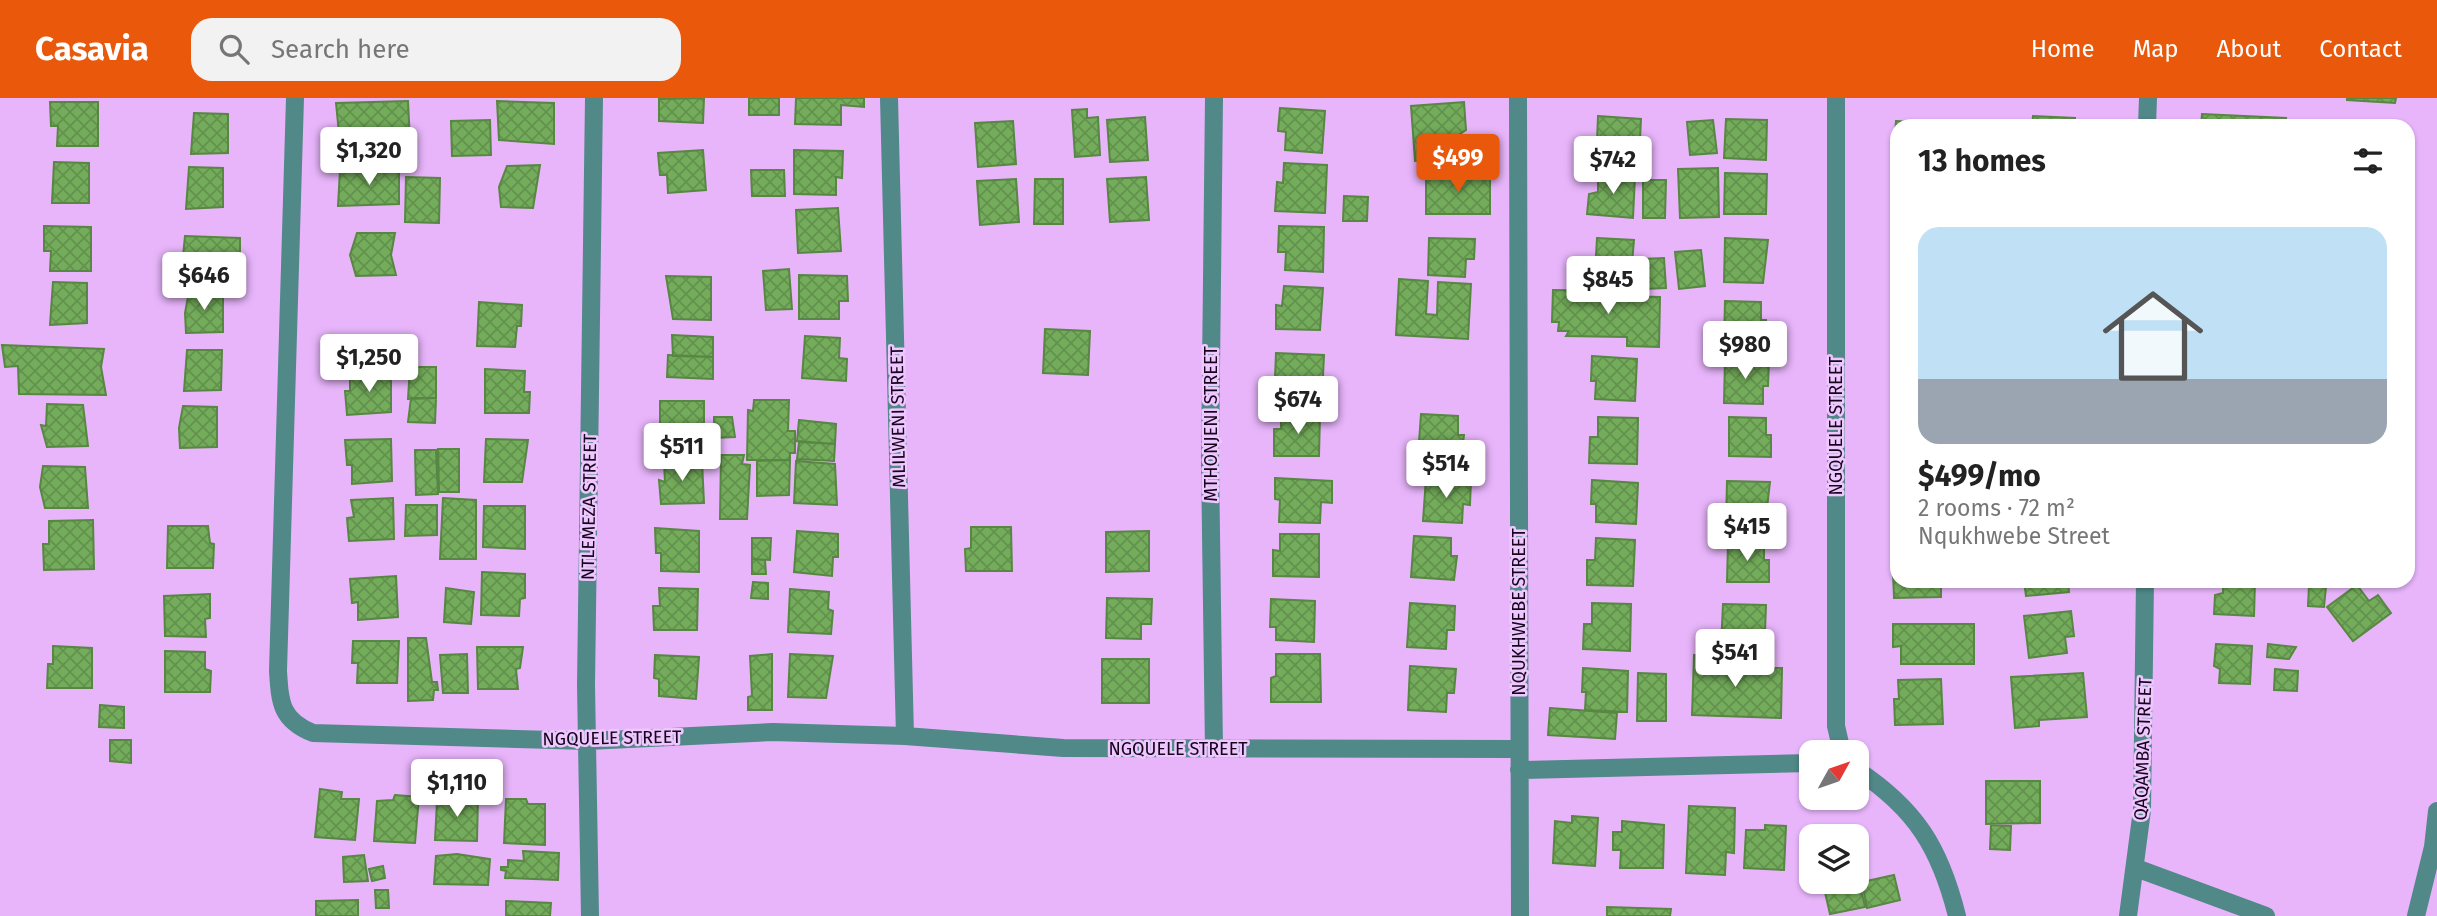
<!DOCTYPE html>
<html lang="en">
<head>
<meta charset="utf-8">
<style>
  :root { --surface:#fff; --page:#f2f2f2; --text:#222; --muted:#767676; --accent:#ea580c }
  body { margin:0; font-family:"Fira Sans",sans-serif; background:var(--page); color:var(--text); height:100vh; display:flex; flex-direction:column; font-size:26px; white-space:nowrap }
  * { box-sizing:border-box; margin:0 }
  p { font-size:23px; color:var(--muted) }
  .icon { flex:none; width:38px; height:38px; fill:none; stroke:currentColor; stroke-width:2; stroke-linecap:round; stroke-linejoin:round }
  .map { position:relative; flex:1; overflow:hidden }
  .side { position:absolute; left:1890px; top:21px; width:525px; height:469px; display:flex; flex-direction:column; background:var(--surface); border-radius:21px; box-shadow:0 2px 5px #0004 }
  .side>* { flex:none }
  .needle { width:46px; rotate:50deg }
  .tools { position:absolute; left:1799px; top:642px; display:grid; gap:14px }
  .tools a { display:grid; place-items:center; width:70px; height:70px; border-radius:14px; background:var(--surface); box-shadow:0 2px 5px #0004; font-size:35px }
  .price { position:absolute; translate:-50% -60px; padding:0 16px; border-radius:7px; background:#fff; color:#222; font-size:23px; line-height:46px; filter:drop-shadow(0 2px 4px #0008) }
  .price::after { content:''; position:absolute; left:50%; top:42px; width:21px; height:16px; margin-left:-10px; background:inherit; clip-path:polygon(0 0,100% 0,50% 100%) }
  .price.selected { background:var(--accent); color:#fff }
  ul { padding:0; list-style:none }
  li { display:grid; align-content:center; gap:14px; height:371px; padding:0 28px }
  li span { display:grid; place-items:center; height:217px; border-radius:21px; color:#555 }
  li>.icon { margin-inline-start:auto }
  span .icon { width:126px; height:126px; fill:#fffc; stroke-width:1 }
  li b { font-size:30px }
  h2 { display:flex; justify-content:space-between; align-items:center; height:84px; padding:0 28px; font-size:30px }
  header { display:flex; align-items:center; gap:42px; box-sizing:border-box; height:98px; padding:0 35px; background:var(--accent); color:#fff }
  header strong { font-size:33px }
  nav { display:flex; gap:38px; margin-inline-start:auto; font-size:24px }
  .search { width:490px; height:63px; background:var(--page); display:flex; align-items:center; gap:18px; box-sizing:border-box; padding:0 24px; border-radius:21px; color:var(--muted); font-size:26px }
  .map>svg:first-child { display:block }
  .building { fill:url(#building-cross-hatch); stroke:#588643; stroke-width:2 }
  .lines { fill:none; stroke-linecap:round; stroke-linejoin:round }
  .street { stroke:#518888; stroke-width:18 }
  .labels { text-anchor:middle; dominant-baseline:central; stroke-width:5; stroke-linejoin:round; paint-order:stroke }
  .street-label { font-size:18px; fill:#15041c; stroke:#efc7ff }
</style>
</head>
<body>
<header>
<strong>Casavia</strong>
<div class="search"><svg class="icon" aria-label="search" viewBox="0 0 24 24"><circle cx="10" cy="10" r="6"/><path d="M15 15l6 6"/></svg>Search here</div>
<nav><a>Home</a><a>Map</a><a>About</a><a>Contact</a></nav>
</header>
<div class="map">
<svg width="2437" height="818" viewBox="0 0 2437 818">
  <defs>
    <pattern id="building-cross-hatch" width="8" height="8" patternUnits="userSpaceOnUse" patternTransform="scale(1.75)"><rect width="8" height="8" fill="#73ac5a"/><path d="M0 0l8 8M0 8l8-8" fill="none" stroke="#63924e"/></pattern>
  </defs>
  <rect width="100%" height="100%" fill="#e8b5fb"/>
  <!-- building -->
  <path class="building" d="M 704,0 L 703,25 L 659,23 L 659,1 Z
    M 749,0 L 779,0 L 779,17 L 749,17 Z
    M 796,0 L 864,0 L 864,9 L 841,7 L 841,27 L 795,26 Z
    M 2347,0 L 2396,0 L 2395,5 L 2347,2 Z
    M 408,3 L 410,43 L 340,46 L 336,5 Z
    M 497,3 L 554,5 L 554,46 L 499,42 Z
    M 50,4 L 98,4 L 98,48 L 57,48 L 58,28 L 51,28 Z
    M 1464,4 L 1466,32 L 1460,36 L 1462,60 L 1415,63 L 1411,8 Z
    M 1280,10 L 1325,13 L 1322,55 L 1285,52 L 1286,34 L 1278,33 Z
    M 1087,11 L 1087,20 L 1098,19 L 1100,57 L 1075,59 L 1072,12 Z
    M 194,15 L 228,16 L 228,55 L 191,56 Z
    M 2202,16 L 2286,20 L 2285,28 L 2201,28 Z
    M 1598,18 L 1641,21 L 1639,62 L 1601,60 L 1601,43 L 1597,43 Z
    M 2033,18 L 2075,20 L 2075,28 L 2032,28 Z
    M 1145,19 L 1148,62 L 1110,64 L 1107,22 Z
    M 1726,21 L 1767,22 L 1766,62 L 1724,60 Z
    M 490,22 L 491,57 L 452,58 L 451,23 Z
    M 1713,22 L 1717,55 L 1690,57 L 1687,24 Z
    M 1013,23 L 1016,66 L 978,69 L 975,25 Z
    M 1896,23 L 1965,27 L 1965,28 L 1897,28 L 1897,48 L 1894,48 Z
    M 703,52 L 706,92 L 668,95 L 667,77 L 660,77 L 658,55 Z
    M 794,52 L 843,53 L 842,80 L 836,79 L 836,97 L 794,96 Z
    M 54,64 L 89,65 L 89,105 L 52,105 Z
    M 1284,65 L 1327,67 L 1325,115 L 1275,113 L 1277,84 L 1283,85 Z
    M 540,67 L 533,110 L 501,109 L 499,89 L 507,68 Z
    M 189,69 L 223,70 L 223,109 L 186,111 Z
    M 1718,70 L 1719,119 L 1680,120 L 1678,71 Z
    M 399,71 L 399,106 L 338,108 L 340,72 Z
    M 751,72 L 784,72 L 785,98 L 752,98 Z
    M 1598,75 L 1635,78 L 1633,120 L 1587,116 L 1589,96 L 1598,94 Z
    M 1725,75 L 1767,76 L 1766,116 L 1724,116 Z
    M 1426,76 L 1490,76 L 1490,116 L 1426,116 Z
    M 406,79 L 440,80 L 439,125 L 405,124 Z
    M 1146,79 L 1149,122 L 1110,124 L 1107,81 Z
    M 1895,80 L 1897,125 L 1892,125 L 1891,99 L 1895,98 Z
    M 1016,81 L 1019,124 L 980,127 L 977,83 Z
    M 1035,81 L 1063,81 L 1063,126 L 1034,126 Z
    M 1643,82 L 1666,82 L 1665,120 L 1643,120 Z
    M 1344,98 L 1368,99 L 1367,123 L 1343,123 Z
    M 838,110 L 841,153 L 798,155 L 796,112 Z
    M 44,128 L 91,129 L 91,173 L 50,173 L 51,153 L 44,153 Z
    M 1279,128 L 1324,129 L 1323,174 L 1285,172 L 1286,154 L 1278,154 Z
    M 357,135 L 395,135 L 391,157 L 396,177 L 356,178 L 350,157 Z
    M 185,138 L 240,140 L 240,179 L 187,177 L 183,158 Z
    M 1429,140 L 1475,141 L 1474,161 L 1466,161 L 1465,179 L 1428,177 Z
    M 1597,140 L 1634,142 L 1631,177 L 1600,175 L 1601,162 L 1596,158 Z
    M 1725,140 L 1768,142 L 1763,185 L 1724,184 Z
    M 1897,150 L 1897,176 L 1892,176 L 1892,151 Z
    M 1701,152 L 1705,188 L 1679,191 L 1675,154 Z
    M 1664,160 L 1666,190 L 1644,191 L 1642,161 Z
    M 789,171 L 792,211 L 766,212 L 763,173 Z
    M 799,177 L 847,178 L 848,203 L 839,203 L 839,221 L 799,221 Z
    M 666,178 L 711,179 L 711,222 L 673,221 Z
    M 1399,181 L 1428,183 L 1426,216 L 1437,217 L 1438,184 L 1471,186 L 1468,241 L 1396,237 Z
    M 53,184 L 87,185 L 87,225 L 50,227 Z
    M 1284,188 L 1323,190 L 1320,232 L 1276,231 L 1276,207 L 1282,208 Z
    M 1553,192 L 1617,193 L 1617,198 L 1660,199 L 1659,249 L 1627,248 L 1627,239 L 1566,238 L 1569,233 L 1558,233 L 1559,224 L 1552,224 Z
    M 189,193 L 223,194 L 223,234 L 186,235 L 185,215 Z
    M 1725,203 L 1761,204 L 1761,222 L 1766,222 L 1766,244 L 1724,243 Z
    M 479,204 L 522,207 L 521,228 L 517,228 L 515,249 L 477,248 Z
    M 1045,231 L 1090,233 L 1088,277 L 1043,275 Z
    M 672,237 L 713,239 L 713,259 L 673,258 Z
    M 805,238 L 840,240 L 839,260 L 847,261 L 846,283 L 802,280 Z
    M 2,247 L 104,251 L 101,269 L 106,297 L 19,296 L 18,268 L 5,269 Z
    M 187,252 L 222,252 L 221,292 L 184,293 Z
    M 1276,255 L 1324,257 L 1322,300 L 1282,298 L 1283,280 L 1275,279 Z
    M 668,257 L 713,259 L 713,281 L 667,279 Z
    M 1592,258 L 1637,261 L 1635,303 L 1595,301 L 1596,283 L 1591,283 Z
    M 1725,261 L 1769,262 L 1768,288 L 1763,288 L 1763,306 L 1724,305 Z
    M 410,269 L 436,269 L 436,300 L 408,301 Z
    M 485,271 L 525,273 L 524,294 L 530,294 L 529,315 L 485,315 Z
    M 350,275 L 391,275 L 391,314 L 347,317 L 345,293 L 350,293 Z
    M 411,300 L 436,300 L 435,325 L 408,324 Z
    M 754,302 L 789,302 L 788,333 L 795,333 L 795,355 L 790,355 L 790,362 L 747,362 L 748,312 L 753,313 Z
    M 660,303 L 704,303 L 704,345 L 666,346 L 665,327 L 660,326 Z
    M 47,306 L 83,307 L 88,348 L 47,349 L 41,327 L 46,328 Z
    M 183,308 L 217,309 L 217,349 L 180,350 L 179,330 Z
    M 1281,315 L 1320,317 L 1319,358 L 1274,358 L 1274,331 L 1281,331 Z
    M 1421,316 L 1458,318 L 1458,337 L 1464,337 L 1461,361 L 1418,358 Z
    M 714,319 L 732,319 L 735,339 L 714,340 Z
    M 1598,319 L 1638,320 L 1637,366 L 1589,365 L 1590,339 L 1598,339 Z
    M 1729,319 L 1766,320 L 1766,337 L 1771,337 L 1771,359 L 1729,358 Z
    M 799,322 L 836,326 L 835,346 L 797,343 Z
    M 391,341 L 392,383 L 352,386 L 352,367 L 347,367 L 345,342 Z
    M 486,341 L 528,342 L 522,384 L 484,384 Z
    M 799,344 L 835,346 L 834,363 L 797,361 Z
    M 438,351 L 459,351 L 459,394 L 439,394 Z
    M 415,352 L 436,352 L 438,396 L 416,397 Z
    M 721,357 L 744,357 L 742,366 L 750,367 L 747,421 L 720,421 Z
    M 790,362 L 789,397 L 757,398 L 757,363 Z
    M 702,363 L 704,405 L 661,406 L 659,382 L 665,384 L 664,364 Z
    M 796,363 L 835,366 L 837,407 L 794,405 Z
    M 43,368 L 85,369 L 88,410 L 45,410 L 40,389 Z
    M 1275,380 L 1332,383 L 1332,405 L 1321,404 L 1320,425 L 1279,424 L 1280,402 L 1275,401 Z
    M 1426,380 L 1471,382 L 1470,407 L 1463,406 L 1462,425 L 1423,423 Z
    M 1592,382 L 1638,385 L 1636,426 L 1596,424 L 1596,406 L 1591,406 Z
    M 1727,383 L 1770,384 L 1765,428 L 1726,427 Z
    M 1891,399 L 1897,399 L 1897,424 L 1892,424 Z
    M 393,400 L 394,441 L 349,443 L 347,420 L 354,419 L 351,402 Z
    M 443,400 L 476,402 L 476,461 L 440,461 Z
    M 406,407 L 437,407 L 437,437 L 405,438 Z
    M 484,408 L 525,408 L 525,451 L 483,449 Z
    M 93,422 L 94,471 L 44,472 L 43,446 L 49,446 L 49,423 Z
    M 168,428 L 208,428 L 210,445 L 214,446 L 213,470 L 167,470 Z
    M 971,429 L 1011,429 L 1012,473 L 966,473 L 965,451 L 971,450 Z
    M 655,430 L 699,433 L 699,474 L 661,473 L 661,455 L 656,455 Z
    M 797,433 L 838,436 L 838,459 L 833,459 L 832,478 L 794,474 Z
    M 1149,433 L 1149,473 L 1106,474 L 1106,434 Z
    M 1280,436 L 1319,436 L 1319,479 L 1273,478 L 1273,452 L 1280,453 Z
    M 1414,438 L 1451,440 L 1451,458 L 1457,458 L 1454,482 L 1411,479 Z
    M 752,440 L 771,440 L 770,462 L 752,461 Z
    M 1596,440 L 1635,442 L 1633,488 L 1587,487 L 1587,462 L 1595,462 Z
    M 1728,444 L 1764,445 L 1764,462 L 1769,462 L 1769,484 L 1727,484 Z
    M 752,461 L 765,462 L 766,476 L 752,476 Z
    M 482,474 L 525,476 L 525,500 L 520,501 L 519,518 L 481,517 Z
    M 1893,474 L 1897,474 L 1897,483 L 1941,483 L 1941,499 L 1894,500 Z
    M 396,478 L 398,519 L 358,522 L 358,504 L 352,505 L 350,481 Z
    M 2024,483 L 2068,483 L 2069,494 L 2026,498 Z
    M 2223,483 L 2255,483 L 2254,518 L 2214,516 L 2215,497 L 2223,495 Z
    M 753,484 L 768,485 L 768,501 L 751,500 Z
    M 2309,487 L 2326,489 L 2324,509 L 2308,508 Z
    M 2357,487 L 2369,503 L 2378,497 L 2391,515 L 2353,543 L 2327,509 Z
    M 446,490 L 474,494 L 471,526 L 444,524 Z
    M 659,490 L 698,491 L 697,532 L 654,532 L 653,508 L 660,508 Z
    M 790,491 L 829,494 L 828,511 L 833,513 L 831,536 L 788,534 Z
    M 210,496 L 210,520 L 205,521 L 206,539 L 165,538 L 164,498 Z
    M 1107,500 L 1152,501 L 1151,526 L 1141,526 L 1141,541 L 1106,540 Z
    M 1271,501 L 1315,503 L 1314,544 L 1276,542 L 1276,529 L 1270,529 Z
    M 1410,505 L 1455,508 L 1454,532 L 1447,532 L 1446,551 L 1407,549 Z
    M 1592,505 L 1631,506 L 1630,553 L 1583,551 L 1584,526 L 1592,526 Z
    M 1723,506 L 1766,507 L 1765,534 L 1761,533 L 1761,550 L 1721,549 Z
    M 2071,513 L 2074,538 L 2065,539 L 2067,555 L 2029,560 L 2024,518 Z
    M 1893,526 L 1974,526 L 1974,566 L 1901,566 L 1901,548 L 1893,549 Z
    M 408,540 L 426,540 L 432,584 L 437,584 L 438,592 L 434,592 L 433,602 L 408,603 Z
    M 353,543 L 399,543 L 397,585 L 357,585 L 358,565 L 352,565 Z
    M 2216,546 L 2252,548 L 2250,586 L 2219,585 L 2220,571 L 2214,568 Z
    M 2268,546 L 2296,549 L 2289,561 L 2267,559 Z
    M 53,548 L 92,550 L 92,590 L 47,590 L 48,566 L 53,566 Z
    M 477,549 L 523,549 L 520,570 L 516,571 L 518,591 L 478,591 Z
    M 165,553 L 205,554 L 205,571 L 211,573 L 210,594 L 165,594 Z
    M 467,556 L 468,595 L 443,595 L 440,557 Z
    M 772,556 L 772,612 L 748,612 L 748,599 L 752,598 L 750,558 Z
    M 790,556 L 833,558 L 826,600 L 788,599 Z
    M 1276,556 L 1320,556 L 1321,604 L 1271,604 L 1271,580 L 1276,578 Z
    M 655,557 L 699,559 L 696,601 L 659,598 L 659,581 L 654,580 Z
    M 1694,557 L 1729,558 L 1728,569 L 1782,570 L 1781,620 L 1692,617 Z
    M 1102,561 L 1149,561 L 1149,605 L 1102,605 Z
    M 1410,568 L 1456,571 L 1454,595 L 1447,595 L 1446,614 L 1408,612 Z
    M 1583,570 L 1628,573 L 1627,614 L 1585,612 L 1586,594 L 1582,594 Z
    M 2275,571 L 2298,573 L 2297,593 L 2274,592 Z
    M 1638,575 L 1666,576 L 1666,623 L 1637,623 Z
    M 2083,575 L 2087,619 L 2039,622 L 2039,628 L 2015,630 L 2011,579 Z
    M 1941,581 L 1943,626 L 1895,627 L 1894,601 L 1899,601 L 1898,582 Z
    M 100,607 L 124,609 L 124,630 L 99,629 Z
    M 1550,610 L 1617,615 L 1615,641 L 1548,637 Z
    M 110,642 L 131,642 L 131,665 L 110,663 Z
    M 1986,683 L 2040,683 L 2040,725 L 1986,726 Z
    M 320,691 L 342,694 L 341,701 L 359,701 L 355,742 L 315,739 Z
    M 395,697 L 419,699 L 415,745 L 374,743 L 377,703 L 393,702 Z
    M 456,698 L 478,698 L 477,743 L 435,742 L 437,703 L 456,703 Z
    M 506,701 L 526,701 L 528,706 L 545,706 L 545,747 L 504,745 Z
    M 1689,708 L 1735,710 L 1734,755 L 1726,754 L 1725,777 L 1686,775 Z
    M 1572,718 L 1598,720 L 1595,768 L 1553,765 L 1555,723 L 1572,725 Z
    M 1622,723 L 1664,727 L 1663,770 L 1620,770 L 1621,752 L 1613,752 L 1613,734 L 1622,734 Z
    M 1765,727 L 1786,728 L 1784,772 L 1744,770 L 1746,732 L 1765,732 Z
    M 1991,727 L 2011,728 L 2010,752 L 1990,751 Z
    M 523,753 L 559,755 L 558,782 L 505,780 L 506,773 L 501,772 L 501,769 L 508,769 L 508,762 L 524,763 Z
    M 457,756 L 490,761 L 488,787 L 434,786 L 436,758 Z
    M 364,757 L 368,783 L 344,784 L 343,759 Z
    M 383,768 L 385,780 L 372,783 L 369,771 Z
    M 1894,777 L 1900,802 L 1867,810 L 1862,784 Z
    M 1859,783 L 1865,809 L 1830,816 L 1824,790 Z
    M 375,792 L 388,792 L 389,810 L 376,810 Z
    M 358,802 L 358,818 L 316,818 L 316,803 Z
    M 506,803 L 551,805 L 550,818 L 506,818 Z
    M 1607,809 L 1671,811 L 1670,818 L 1607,818 Z"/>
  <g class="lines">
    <!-- street -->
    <path class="street" d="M 295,0 L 278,573 C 280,605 281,622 313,635 L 588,643 L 773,634 L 905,638 L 1063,650 L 1519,651
      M 889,0 L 905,638
      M 1518,0 L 1520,818
      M 1836,0 L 1836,628 L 1842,654
      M 2147,28 L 2148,0
      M 1214,651 L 1210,363 L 1214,0
      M 1519,672 L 1811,665
      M 1857,672 C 1916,711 1940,750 1957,818
      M 2136,770 L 2266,818
      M 590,818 L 586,587 L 594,0
      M 2128,818 L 2142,712 L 2145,483
      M 2416,818 L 2433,749 L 2437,713"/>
  </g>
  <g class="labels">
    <!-- street labels -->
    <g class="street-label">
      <text transform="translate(898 319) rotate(-91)">MLILWENI STREET</text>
      <text transform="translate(1211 326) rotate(-90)">MTHONJENI STREET</text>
      <text transform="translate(1836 328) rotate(-90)">NGQUELE STREET</text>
      <text transform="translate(589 409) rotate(-89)">NTLEMEZA STREET</text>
      <text transform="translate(1519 514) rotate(-90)">NQUKHWEBE STREET</text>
      <text transform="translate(612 640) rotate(-1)">NGQUELE STREET</text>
      <text x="1178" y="651">NGQUELE STREET</text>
      <text transform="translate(2143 651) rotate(-88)">QAQAMBA STREET</text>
    </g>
  </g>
</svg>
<div class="tools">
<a><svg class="needle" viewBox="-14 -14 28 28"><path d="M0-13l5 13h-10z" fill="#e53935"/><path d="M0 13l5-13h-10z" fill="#767676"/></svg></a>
<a><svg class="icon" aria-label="layers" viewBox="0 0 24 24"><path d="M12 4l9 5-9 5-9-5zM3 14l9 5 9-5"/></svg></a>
</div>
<b class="price" style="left:369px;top:89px">$1,320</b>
<b class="price selected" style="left:1458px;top:96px">$499</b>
<b class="price" style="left:1613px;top:98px">$742</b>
<b class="price" style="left:204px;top:214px">$646</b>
<b class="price" style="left:1608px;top:218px">$845</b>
<b class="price" style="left:1745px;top:283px">$980</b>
<b class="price" style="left:369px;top:296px">$1,250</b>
<b class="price" style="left:1298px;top:338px">$674</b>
<b class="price" style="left:682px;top:385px">$511</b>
<b class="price" style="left:1446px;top:402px">$514</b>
<b class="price" style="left:1747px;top:465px">$415</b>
<b class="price" style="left:1735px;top:591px">$541</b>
<b class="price" style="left:457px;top:721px">$1,110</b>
<section class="side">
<h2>13 homes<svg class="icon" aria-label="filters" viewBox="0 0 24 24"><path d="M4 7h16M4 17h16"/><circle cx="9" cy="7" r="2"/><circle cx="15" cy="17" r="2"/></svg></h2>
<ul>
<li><span style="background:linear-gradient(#bfe0f5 70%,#9aa5b1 0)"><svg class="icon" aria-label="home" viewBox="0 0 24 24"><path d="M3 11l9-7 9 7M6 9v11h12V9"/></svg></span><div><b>$499/mo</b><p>2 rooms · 72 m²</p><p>Nqukhwebe Street</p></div></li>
</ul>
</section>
</div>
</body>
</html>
